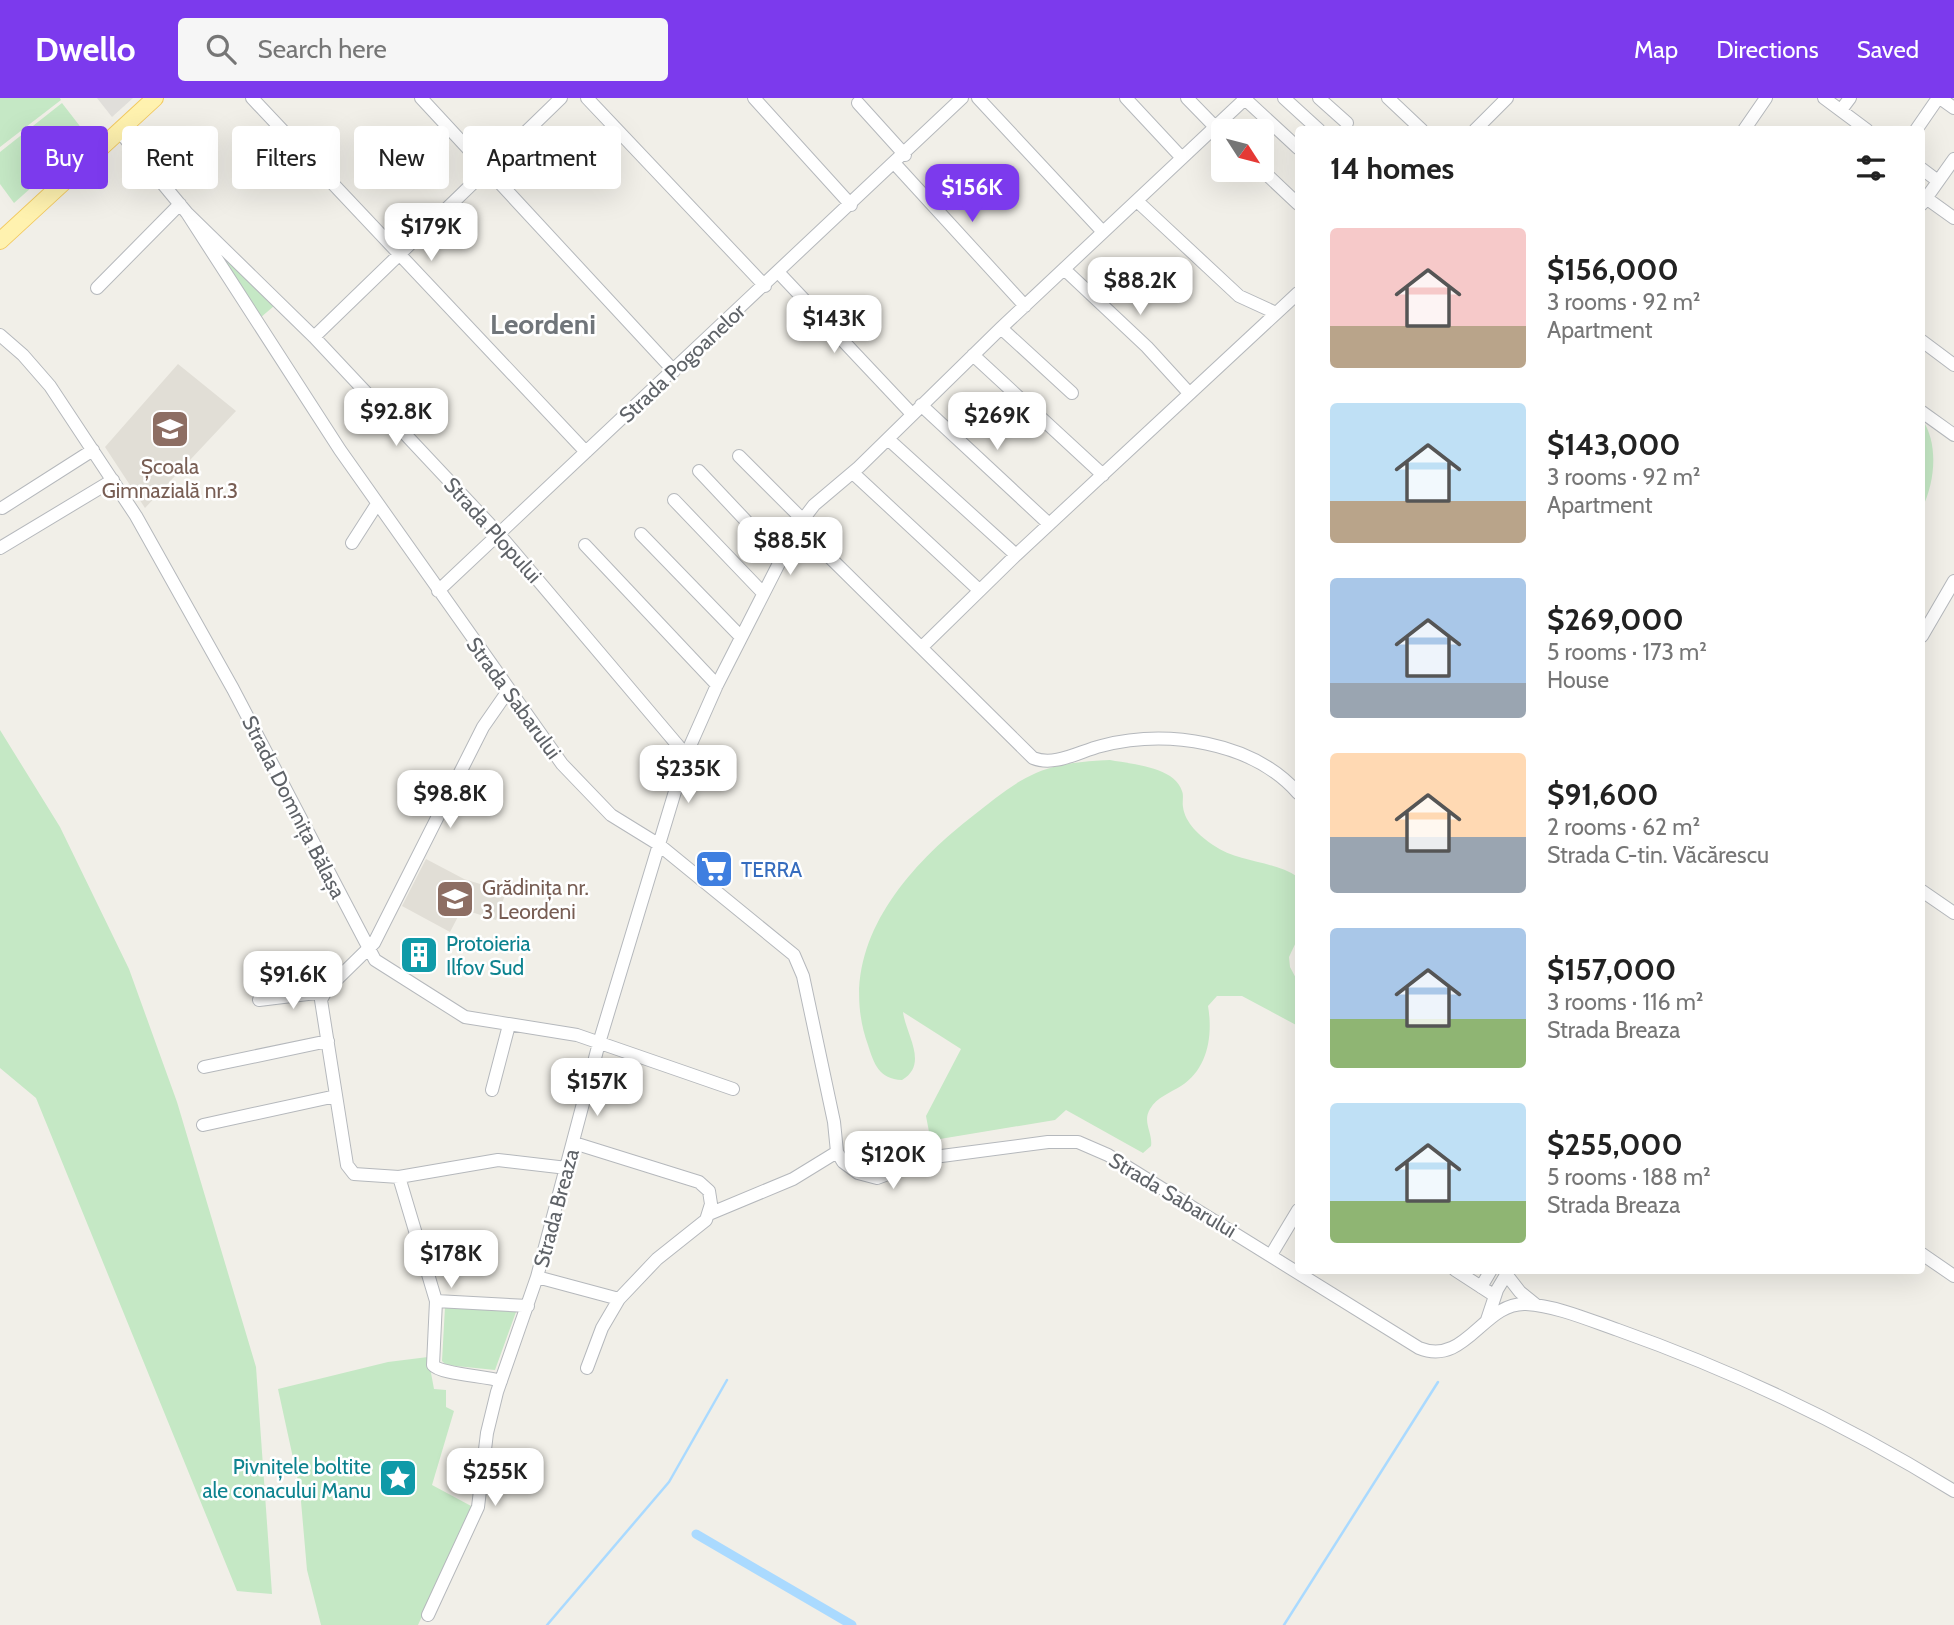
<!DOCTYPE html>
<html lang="en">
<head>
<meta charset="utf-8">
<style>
  :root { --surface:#fff; --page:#f6f6f6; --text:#222; --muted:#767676; --accent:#7c3aed }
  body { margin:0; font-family:Cabin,sans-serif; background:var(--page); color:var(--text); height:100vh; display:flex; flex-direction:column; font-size:26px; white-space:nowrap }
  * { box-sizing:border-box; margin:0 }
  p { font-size:23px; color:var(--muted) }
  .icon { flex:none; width:38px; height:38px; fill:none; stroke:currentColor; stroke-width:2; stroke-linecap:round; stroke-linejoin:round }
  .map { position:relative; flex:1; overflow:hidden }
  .drawer { position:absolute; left:1295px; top:28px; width:630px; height:1148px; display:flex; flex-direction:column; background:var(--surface); border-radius:7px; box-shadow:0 7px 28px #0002 }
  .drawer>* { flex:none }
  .hud { position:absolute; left:21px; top:28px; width:665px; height:63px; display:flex; gap:14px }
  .needle { width:46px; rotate:126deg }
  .fabs { position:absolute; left:1211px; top:21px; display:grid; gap:14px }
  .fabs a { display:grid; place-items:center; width:63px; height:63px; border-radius:7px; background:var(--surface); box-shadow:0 7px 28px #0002; font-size:35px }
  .price { position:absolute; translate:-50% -60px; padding:0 16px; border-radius:14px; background:#fff; color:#222; font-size:23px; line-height:46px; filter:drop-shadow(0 2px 4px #0008) }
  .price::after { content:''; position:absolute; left:50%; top:42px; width:21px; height:16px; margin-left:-10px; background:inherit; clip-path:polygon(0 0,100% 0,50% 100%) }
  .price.selected { background:var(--accent); color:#fff }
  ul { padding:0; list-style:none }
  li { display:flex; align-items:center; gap:21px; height:175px; padding:0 35px }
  li span { display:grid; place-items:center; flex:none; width:196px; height:140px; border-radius:7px; color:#555 }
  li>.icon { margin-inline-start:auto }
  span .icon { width:84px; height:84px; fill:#fffc; stroke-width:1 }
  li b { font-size:30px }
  h2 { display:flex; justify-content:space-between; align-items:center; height:84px; padding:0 35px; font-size:30px }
  .pill { padding:0 24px; border-radius:7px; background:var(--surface); box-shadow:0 7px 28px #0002; font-size:24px; line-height:63px }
  .pill.selected { background:var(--accent); color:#fff }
  header { display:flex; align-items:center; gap:42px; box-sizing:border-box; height:98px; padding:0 35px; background:var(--accent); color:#fff }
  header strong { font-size:33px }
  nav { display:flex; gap:38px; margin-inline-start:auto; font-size:24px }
  .search { width:490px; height:63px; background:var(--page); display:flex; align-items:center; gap:18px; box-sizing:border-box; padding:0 24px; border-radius:7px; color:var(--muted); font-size:26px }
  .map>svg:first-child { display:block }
  .industrial { fill:#e0deda }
  .education { fill:#e1ded6 }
  .green { fill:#c5e8c5 }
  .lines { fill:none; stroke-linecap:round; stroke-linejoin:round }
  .stream { stroke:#aadaff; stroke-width:2.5 }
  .canal { stroke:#aadaff; stroke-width:9 }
  .minor-casing { stroke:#b5b8bc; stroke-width:14 }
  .major-casing { stroke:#f2c960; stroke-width:18 }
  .minor { stroke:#fff; stroke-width:12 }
  .major { stroke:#fff2af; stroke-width:16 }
  .labels { text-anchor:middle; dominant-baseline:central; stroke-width:5; stroke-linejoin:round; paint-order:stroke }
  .street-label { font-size:21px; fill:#5f6368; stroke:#fff }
  .education-label { font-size:21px; fill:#785e54; stroke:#fff }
  .shop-label { font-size:21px; fill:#366cbe; stroke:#fff; text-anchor:start }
  .culture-label { font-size:21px; fill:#0d838f; stroke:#fff; text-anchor:start }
  .district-label { font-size:28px; font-weight:bold; fill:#70757a; stroke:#fff }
</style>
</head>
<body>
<header>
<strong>Dwello</strong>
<div class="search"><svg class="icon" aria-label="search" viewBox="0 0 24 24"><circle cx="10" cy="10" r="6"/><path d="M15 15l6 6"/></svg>Search here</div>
<nav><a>Map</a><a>Directions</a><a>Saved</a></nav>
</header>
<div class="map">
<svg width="1954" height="1527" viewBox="0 0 1954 1527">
  <rect width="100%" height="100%" fill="#f1efe8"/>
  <!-- industrial -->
  <path class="industrial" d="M 97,0 L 133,0 L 112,19 Z"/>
  <!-- education -->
  <path class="education" d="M 178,266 L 236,313 L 145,410 L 105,349 Z
    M 426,761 L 464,781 L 506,794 L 496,822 L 462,811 L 450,834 L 402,808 Z"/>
  <!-- green -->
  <path class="green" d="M 0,0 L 60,0 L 61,2 L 0,49 Z
    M 62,5 L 86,36 L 75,46 L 77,49 L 14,105 L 0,86 L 0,54 Z
    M 221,155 L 274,208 L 260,220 L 219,156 Z
    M 1922,321 C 1939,346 1935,384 1922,411 Z
    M 0,632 L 60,729 L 129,871 L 177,1004 L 256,1269 L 272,1496 L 237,1493 L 36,1000 L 0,970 Z
    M 1110,662 C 1131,666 1175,669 1182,693 C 1184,698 1182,704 1183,709 C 1185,725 1200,738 1213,747 C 1239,765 1272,762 1298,779 L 1298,840 L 1289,859 L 1290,869 L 1298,884 L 1298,928 L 1242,898 L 1217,898 L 1208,908 C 1213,937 1208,971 1181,988 C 1170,995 1157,999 1150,1011 C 1142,1024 1153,1035 1151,1048 L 1143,1055 L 1066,1012 L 1055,1022 L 940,1041 L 930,1039 L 926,1018 L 961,951 L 903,914 C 906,937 929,966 902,982 C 879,981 874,966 868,947 C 834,852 904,771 974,717 C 994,701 1013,685 1036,675 C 1059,665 1086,663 1110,662 Z
    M 445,1209 L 516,1214 L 495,1272 L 446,1267 L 442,1263 Z
    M 428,1259 L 434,1291 L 446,1292 L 446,1309 L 454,1313 L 432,1387 L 473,1409 L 418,1527 L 321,1527 L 307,1472 L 300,1392 L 278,1291 L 388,1264 Z"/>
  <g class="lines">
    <!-- stream -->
    <path class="stream" d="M 547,1527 L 669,1384 L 727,1282
      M 1284,1527 L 1438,1284"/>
    <!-- canal -->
    <path class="canal" d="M 696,1436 L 852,1527"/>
    <defs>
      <path id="minor" d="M 252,0 L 586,354
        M 421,0 L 674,273
        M 587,0 L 765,188
        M 754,0 L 851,107
        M 978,0 L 1103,134
        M 1126,0 L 1182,60
        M 1187,0 L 1223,37
        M 1284,0 L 1319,32
        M 1319,0 L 1347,25
        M 1388,0 L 1422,32
        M 1824,0 L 1867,32
        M 1940,0 L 1954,10
        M 1245,1 L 1298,50
        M 858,5 L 905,57
        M 1841,12 L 1850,0
        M 1475,32 L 1507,0
        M 1744,32 L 1766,0
        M 1916,32 L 1938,0
        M 119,33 L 187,115 L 314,239 L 498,435 L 686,657
        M 895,66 L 1025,208
        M 1922,71 L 1938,83
        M 1262,72 L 1298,106
        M 1926,100 L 1954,120
        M 1137,103 L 1239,198 L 1276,215
        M 1922,106 L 1954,61
        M 187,115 L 340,352 L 562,666 L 611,717 L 658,746 L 794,857 L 803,878 L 834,1024 L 837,1054 L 843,1064 L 858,1075 L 877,1080 L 934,1059 L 1048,1044 L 1078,1044 L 1108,1057 L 1419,1250 C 1466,1269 1483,1204 1526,1206 C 1557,1208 1589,1222 1618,1232 C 1734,1273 1849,1328 1954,1393
        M 1064,171 L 1147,249 L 1189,295
        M 779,175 L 912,316
        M 97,190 L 180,106
        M 1001,230 L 1072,295
        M 0,237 L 23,257 L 50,288 L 136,418 L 233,591 L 375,862 L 465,919 L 577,937 L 733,991
        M 314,239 L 561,0
        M 1922,243 L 1954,267
        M 973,257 L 1103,377
        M 921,307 L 1049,426
        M 1922,314 L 1954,337
        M 888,341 L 1016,457
        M 739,358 L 802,421
        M 699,373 L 781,460
        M 853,375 L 979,492
        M 674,402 L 763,495
        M 2,410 L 93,352
        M 798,428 L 1033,660 C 1055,669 1080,653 1101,648 C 1166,631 1252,643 1298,695
        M 641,436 L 741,539
        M 352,445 L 377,406
        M 585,447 L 717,587
        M 0,450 L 113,382
        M 438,493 L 962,0
        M 1922,538 L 1954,483
        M 923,548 L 1016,457 L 1298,195
        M 508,593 L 483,629 L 374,845 L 327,891 L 321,902 L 347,1067 L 354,1076 L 399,1079 L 498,1062 L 567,1070
        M 1922,793 L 1954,815
        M 259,902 L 324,894
        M 204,969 L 328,943
        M 492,992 L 509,927
        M 203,1027 L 336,998
        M 399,1079 L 436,1203 L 433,1267 C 440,1276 486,1278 501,1283
        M 709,1116 L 793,1081 L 837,1054
        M 1922,1156 L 1954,1178
        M 1271,1157 L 1298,1112
        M 1455,1172 L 1495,1198
        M 1506,1176 L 1520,1194 L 1536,1207
        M 537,1179 L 619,1201 L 657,1161 L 706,1122 L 711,1106 L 709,1093 L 699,1084 L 574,1045
        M 1481,1189 L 1491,1172
        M 436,1203 L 528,1208
        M 1487,1222 L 1497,1192 L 1509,1172
        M 587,1270 L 602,1230 L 619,1201
        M 428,1517 L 478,1409 L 487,1335 L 497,1294 L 537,1179 L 599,945 L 686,657 L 717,587 L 798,428 L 814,407 L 859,369 L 1001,230 L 1246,0"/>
      <path id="major" d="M 0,143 L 155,0"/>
    </defs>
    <!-- minor casing -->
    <use href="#minor" class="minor-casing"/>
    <!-- major casing -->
    <use href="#major" class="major-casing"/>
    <!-- minor -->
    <use href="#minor" class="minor"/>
    <!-- major -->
    <use href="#major" class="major"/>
  </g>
  <!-- icons -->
  <defs>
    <symbol id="school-square" viewBox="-11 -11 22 22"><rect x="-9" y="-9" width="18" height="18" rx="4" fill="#8d6e63" stroke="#fff"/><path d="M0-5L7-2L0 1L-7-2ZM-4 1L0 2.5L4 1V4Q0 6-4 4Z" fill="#fff"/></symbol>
    <symbol id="supermarket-square" viewBox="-11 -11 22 22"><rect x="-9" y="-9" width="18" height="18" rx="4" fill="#3f7fe0" stroke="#fff"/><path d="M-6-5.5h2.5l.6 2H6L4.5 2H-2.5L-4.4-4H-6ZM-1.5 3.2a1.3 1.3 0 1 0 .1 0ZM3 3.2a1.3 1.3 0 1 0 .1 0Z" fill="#fff"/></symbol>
    <symbol id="building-square" viewBox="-11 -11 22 22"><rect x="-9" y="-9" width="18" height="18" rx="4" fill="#0f9aa8" stroke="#fff"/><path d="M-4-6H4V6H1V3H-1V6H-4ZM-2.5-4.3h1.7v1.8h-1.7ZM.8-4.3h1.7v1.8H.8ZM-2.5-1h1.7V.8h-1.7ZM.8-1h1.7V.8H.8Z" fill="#fff"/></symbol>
    <symbol id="sight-square" viewBox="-11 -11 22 22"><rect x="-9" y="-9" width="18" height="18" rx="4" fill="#0f9aa8" stroke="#fff"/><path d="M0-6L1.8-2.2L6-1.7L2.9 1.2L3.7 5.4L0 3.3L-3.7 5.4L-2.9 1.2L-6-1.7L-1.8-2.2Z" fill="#fff"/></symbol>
  </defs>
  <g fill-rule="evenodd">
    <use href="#school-square" x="148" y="309" width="44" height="44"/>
    <use href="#supermarket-square" x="692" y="749" width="44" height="44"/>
    <use href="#school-square" x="433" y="779" width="44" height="44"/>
    <use href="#building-square" x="397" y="835" width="44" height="44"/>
    <use href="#sight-square" x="376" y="1358" width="44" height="44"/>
  </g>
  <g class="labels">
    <!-- street labels -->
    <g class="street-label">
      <text transform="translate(682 265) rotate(-43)">Strada Pogoanelor</text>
      <text transform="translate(493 432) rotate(48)">Strada Plopului</text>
      <text transform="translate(514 600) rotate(54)">Strada Sabarului</text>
      <text transform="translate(294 709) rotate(63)">Strada Domnița Bălașa</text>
      <text transform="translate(1173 1097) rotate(31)">Strada Sabarului</text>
      <text transform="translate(556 1110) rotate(-75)">Strada Breaza</text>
    </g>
    <!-- education labels -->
    <g class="education-label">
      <text x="170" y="368">Școala<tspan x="170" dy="24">Gimnazială nr.3</tspan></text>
      <text x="482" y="789" text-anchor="start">Grădinița nr.<tspan x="482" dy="24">3 Leordeni</tspan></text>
    </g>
    <!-- shop labels -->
    <g class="shop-label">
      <text x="741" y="771">TERRA</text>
    </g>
    <!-- culture labels -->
    <g class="culture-label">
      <text x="446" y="845">Protoieria<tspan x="446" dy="24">Ilfov Sud</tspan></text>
      <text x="371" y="1368" text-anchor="end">Pivnițele boltite<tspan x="371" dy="24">ale conacului Manu</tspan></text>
    </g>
    <!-- district labels -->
    <g class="district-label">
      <text x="543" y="226">Leordeni</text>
    </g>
  </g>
</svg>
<div class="fabs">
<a><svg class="needle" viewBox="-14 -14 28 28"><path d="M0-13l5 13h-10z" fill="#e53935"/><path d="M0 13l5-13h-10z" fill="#767676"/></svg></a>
</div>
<b class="price selected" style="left:972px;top:126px">$156K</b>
<b class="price" style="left:431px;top:165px">$179K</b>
<b class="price" style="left:1140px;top:219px">$88.2K</b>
<b class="price" style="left:834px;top:257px">$143K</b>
<b class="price" style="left:396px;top:350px">$92.8K</b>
<b class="price" style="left:997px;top:354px">$269K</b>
<b class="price" style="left:790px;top:479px">$88.5K</b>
<b class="price" style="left:688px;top:707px">$235K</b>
<b class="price" style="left:450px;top:732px">$98.8K</b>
<b class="price" style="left:293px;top:913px">$91.6K</b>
<b class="price" style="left:597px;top:1020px">$157K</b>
<b class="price" style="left:893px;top:1093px">$120K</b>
<b class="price" style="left:451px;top:1192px">$178K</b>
<b class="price" style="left:495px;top:1410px">$255K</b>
<div class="hud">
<a class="pill selected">Buy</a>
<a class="pill">Rent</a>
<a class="pill">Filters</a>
<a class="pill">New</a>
<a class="pill">Apartment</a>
</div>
<section class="drawer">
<h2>14 homes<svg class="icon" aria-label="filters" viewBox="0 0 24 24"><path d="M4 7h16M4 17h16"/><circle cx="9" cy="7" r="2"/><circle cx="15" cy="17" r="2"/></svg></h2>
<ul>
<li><span style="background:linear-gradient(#f6c9c9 70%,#b9a48a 0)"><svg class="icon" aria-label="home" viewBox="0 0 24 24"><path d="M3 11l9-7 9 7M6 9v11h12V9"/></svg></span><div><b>$156,000</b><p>3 rooms · 92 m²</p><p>Apartment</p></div></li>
<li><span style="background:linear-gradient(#bfe0f5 70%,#b9a48a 0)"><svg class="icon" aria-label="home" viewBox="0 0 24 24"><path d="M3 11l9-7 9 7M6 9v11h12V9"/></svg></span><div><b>$143,000</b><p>3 rooms · 92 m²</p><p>Apartment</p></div></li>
<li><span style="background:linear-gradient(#a9c7e8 75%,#9aa5b1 0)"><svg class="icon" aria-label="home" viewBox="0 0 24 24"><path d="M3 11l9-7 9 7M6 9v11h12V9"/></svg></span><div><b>$269,000</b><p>5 rooms · 173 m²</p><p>House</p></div></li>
<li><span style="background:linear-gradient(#ffd9b3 60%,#9aa5b1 0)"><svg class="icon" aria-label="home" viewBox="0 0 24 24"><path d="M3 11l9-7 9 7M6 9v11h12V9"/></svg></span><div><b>$91,600</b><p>2 rooms · 62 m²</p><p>Strada C-tin. Văcărescu</p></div></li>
<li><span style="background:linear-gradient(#a9c7e8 65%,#8fb573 0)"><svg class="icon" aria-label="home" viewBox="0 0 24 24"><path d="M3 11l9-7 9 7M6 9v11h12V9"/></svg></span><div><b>$157,000</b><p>3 rooms · 116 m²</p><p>Strada Breaza</p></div></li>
<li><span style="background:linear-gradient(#bfe0f5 70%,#8fb573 0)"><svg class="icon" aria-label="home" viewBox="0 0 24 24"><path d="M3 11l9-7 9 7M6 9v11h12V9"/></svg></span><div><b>$255,000</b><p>5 rooms · 188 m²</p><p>Strada Breaza</p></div></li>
</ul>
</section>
</div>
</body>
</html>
